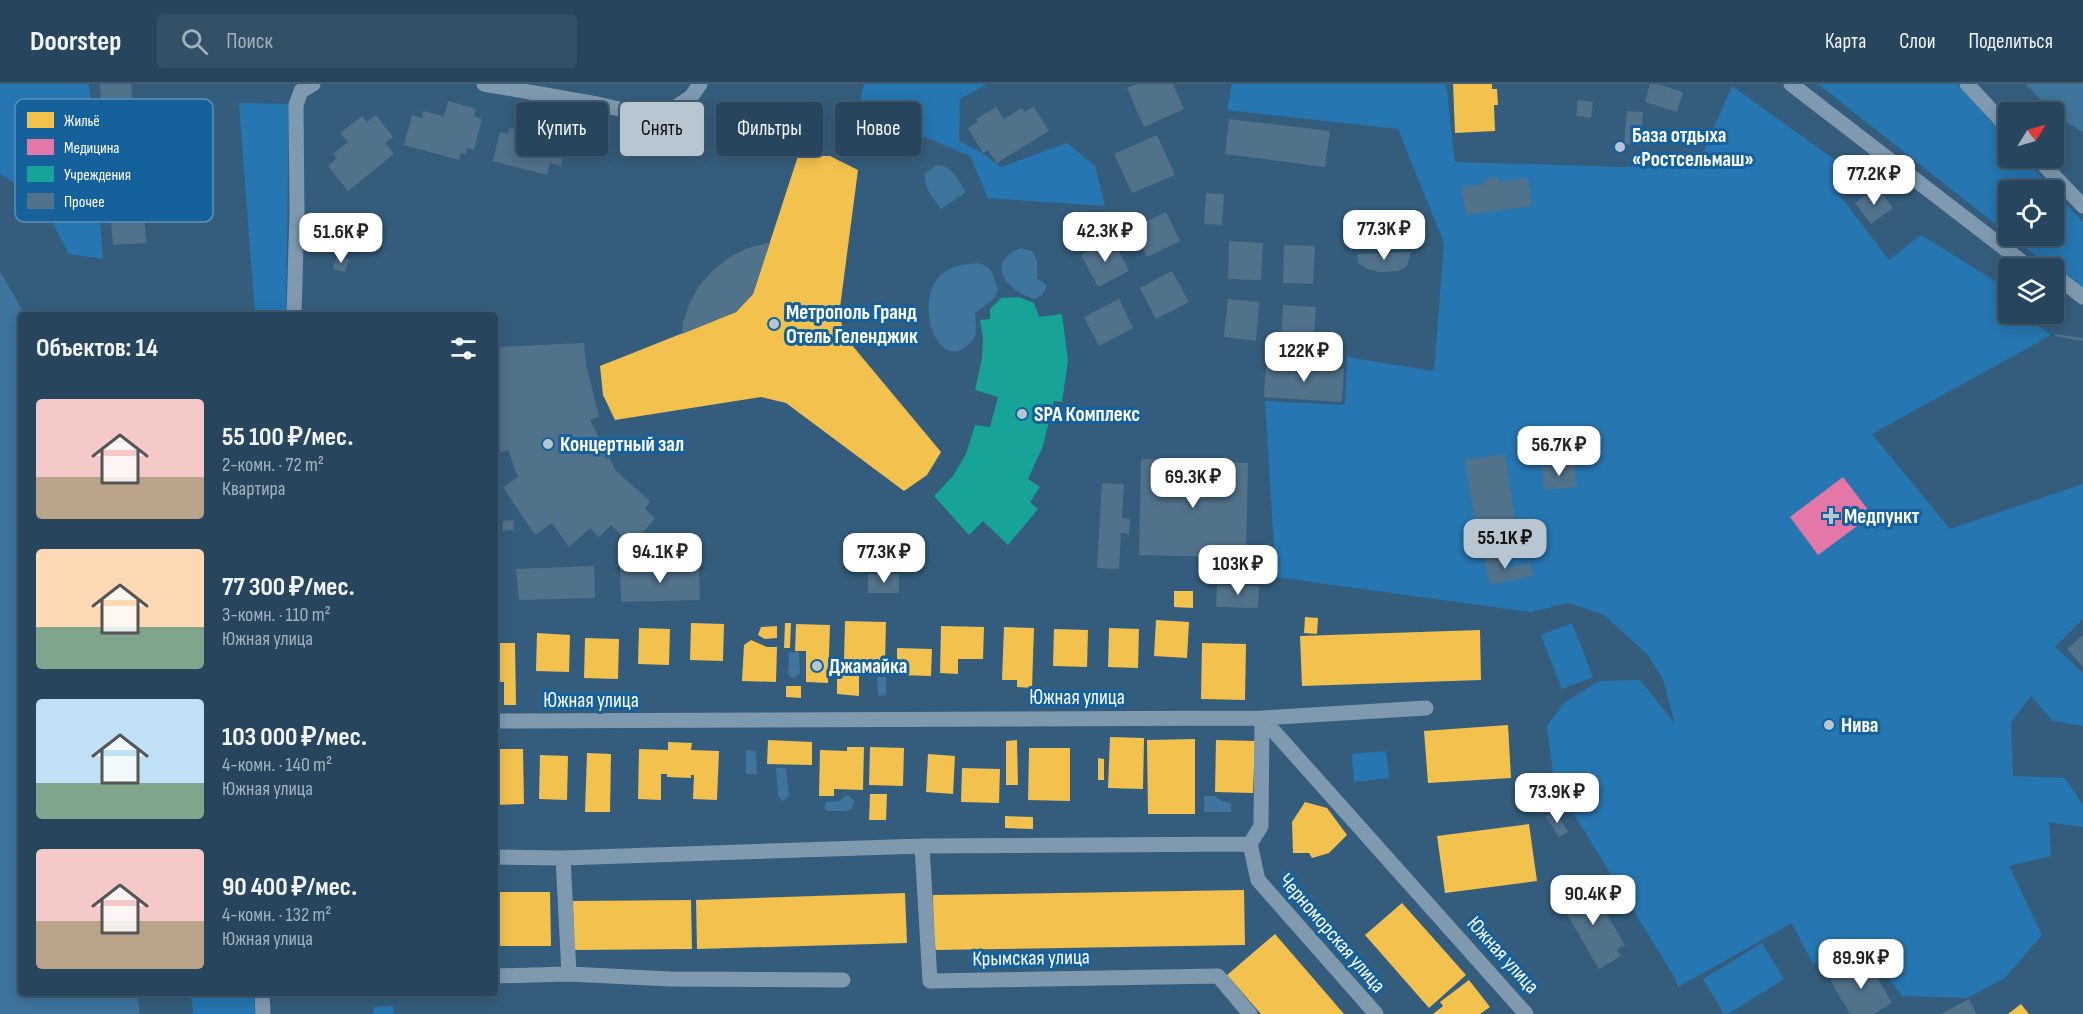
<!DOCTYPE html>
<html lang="ru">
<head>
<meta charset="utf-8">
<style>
  :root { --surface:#27465e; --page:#335067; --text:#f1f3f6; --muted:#a4b1bc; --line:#435e73; --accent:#b8c6d2 }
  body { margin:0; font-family:"Sofia Sans Condensed",sans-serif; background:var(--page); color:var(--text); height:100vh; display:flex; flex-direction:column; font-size:22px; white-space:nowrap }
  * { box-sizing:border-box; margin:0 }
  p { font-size:20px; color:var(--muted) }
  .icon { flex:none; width:33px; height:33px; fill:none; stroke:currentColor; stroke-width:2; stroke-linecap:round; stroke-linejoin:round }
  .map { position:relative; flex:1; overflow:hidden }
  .details { position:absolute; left:18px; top:228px; width:480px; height:684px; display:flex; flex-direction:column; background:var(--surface); border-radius:6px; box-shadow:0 3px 15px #0003,0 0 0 2px var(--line) }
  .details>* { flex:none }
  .banner { position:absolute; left:516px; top:18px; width:570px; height:54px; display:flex; gap:12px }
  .needle { width:39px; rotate:53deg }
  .tools { position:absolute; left:1998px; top:18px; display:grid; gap:12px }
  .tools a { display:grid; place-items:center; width:66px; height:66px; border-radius:6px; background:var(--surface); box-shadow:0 3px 15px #0003,0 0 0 2px var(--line); font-size:30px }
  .price { position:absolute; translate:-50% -51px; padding:0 14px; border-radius:12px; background:#fff; color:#222; font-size:20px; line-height:39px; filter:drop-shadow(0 2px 3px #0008) }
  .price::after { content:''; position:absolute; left:50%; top:36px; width:18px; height:14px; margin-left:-9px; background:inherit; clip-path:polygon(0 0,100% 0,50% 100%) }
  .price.selected { background:var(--accent); color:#111 }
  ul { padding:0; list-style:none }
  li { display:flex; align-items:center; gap:18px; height:150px; padding:0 18px }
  li span { display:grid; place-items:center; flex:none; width:168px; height:120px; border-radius:6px; color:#555 }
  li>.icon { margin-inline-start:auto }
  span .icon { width:72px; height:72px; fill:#fffc; stroke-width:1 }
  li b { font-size:26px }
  h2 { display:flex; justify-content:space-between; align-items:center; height:72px; padding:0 18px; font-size:26px }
  .pill { padding:0 21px; border-radius:6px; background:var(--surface); box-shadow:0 3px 15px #0003,0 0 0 2px var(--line); font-size:21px; line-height:54px }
  .pill.selected { background:var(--accent); color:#111 }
  header { display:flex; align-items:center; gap:36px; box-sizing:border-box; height:84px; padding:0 30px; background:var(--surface); border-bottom:2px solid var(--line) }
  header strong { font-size:28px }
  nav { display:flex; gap:33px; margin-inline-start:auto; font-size:21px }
  .search { width:420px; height:54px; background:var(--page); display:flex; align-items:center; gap:15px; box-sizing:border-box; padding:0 21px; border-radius:6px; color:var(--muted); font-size:22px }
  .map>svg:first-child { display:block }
  .green { fill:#2676b1 }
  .water { fill:#3f749c }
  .homes { fill:#f2c14e }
  .health { fill:#e377a8 }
  .public { fill:#17a398 }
  .building { fill:#51728b }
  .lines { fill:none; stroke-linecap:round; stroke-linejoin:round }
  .street { stroke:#7f99af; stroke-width:15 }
  .poi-dot { fill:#b8c6d2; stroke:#15619c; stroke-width:2 }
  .labels { text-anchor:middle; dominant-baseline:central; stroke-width:6; stroke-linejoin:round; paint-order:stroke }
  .poi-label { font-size:21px; font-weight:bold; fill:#fff; stroke:#15619c; text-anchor:start }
  .street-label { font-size:21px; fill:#fff; stroke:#15619c }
  .key { fill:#15619c; stroke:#5b90ba; stroke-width:1.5 }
  .key-label { font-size:16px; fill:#fff }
</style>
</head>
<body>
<header>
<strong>Doorstep</strong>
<div class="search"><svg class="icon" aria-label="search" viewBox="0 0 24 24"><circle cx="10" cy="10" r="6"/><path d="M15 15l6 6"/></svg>Поиск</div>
<nav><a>Карта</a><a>Слои</a><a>Поделиться</a></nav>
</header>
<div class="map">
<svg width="2083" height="930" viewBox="0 0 2083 930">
  <rect width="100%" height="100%" fill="#345d7d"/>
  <!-- green -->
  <path class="green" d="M 0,0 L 89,0 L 103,175 L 69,170 L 40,115 L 0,90 Z
    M 864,0 L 987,0 L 960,15 L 959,57 L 982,69 L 1001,83 L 1067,59 L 1095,82 L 1105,122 L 988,114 L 970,72 L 925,53 L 904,66 L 851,53 Z
    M 1232,0 L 1446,0 L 1455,78 L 1696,85 L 1732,2 L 1856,91 L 1839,110 L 1889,176 L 1921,151 L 2008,205 L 2008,230 L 2035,230 L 2027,234 L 2051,251 L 1872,350 L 1950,445 L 2083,400 L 2083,535 L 2055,563 L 2083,589 L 2083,642 L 2053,637 L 2031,612 L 2011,638 L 2013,692 L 2065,694 L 2083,721 L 2083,743 L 2049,738 L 2051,772 L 2009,782 L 2042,851 L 2005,894 L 1967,914 L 1902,912 L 1871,871 L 1812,879 L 1792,839 L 1678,903 L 1675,894 L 1554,698 L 1547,642 L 1564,619 L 1599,597 L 1640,596 L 1675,640 L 1663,595 L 1647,570 L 1604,531 L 1569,519 L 1530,528 L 1276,493 L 1265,317 L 1345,321 L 1347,273 L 1434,287 L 1444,159 L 1398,45 L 1227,26 Z
    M 1818,0 L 1957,0 L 2008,56 L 2008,74 L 2024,74 L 2083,138 L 2083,208 L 2011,152 L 2054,152 L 2054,106 L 2008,106 L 2008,150 Z
    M 239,19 L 289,20 L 286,231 L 255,231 Z
    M 1572,539 L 1593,593 L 1562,605 L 1541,551 Z
    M 1386,667 L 1389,694 L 1354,698 L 1352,670 Z
    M 1762,859 L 1784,895 L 1728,930 L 1724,930 L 1703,895 Z
    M 191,909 L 253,909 L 256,930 L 193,930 Z
    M 393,922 L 394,930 L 374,930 L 373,923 Z"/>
  <!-- water -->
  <path class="water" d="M 2025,0 L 2083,0 L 2083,48 L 2060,35 Z
    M 937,81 C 952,81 958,96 966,108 L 941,125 C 933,114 923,104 925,89 Z
    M 1021,164 L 1032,167 L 1037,176 L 1037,194 L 1047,202 L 1042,211 L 1035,215 C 1006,207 984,179 1021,164 Z
    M 978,179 C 993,183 993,191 998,205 L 994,215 L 975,229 C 977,252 978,257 956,268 C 952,267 946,266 943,263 C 925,247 923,206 942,190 C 952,182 965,180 978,179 Z
    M 0,187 L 25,231 L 21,231 L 21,909 L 137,909 L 140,930 L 0,930 Z
    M 799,568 L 800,590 L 794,594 L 790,593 L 788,589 L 789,569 Z
    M 877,593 L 886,593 L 886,611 L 878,612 Z
    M 746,666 L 756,667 L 757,690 L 746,690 Z
    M 776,684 L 786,684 L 789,712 L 783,717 L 778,712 Z
    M 847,711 L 854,716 L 852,725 L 846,727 L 827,727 L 824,724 L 827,718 L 839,717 Z
    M 1204,712 L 1215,712 L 1221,717 L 1231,719 L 1231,728 L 1204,728 Z"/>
  <!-- homes -->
  <path class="homes" d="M 1453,0 L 1492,0 L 1492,5 L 1497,5 L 1498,21 L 1494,21 L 1495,47 L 1455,49 Z
    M 798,72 L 830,72 L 858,86 L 839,231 L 846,254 L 941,368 L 927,391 L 904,407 L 786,319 L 761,313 L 615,336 L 603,311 L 600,282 L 736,228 L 753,210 Z
    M 1174,507 L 1193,507 L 1193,524 L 1174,523 Z
    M 1305,533 L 1318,534 L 1317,550 L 1304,549 Z
    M 1156,536 L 1189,538 L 1187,574 L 1154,572 Z
    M 845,537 L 886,538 L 885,576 L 878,577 L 872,583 L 865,585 L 860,581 L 856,576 L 844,575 Z
    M 691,539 L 724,540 L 723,577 L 690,576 Z
    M 785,539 L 791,539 L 790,564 L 784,564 Z
    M 796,540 L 830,541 L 828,599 L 806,598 L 806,567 L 795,567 Z
    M 777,542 L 777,554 L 765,555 L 758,551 L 761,543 Z
    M 941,542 L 984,543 L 983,575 L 958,575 L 958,590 L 940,589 Z
    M 1004,543 L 1034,544 L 1032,604 L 1017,603 L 1017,596 L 1002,596 Z
    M 639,544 L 670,545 L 669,581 L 638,580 Z
    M 1109,544 L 1139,545 L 1138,584 L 1108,583 Z
    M 1054,545 L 1088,546 L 1087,583 L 1053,582 Z
    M 1480,546 L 1481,596 L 1302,602 L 1300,552 Z
    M 537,549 L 570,551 L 569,588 L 536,587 Z
    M 585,554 L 619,555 L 618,595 L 584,594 Z
    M 751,556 L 767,563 L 777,563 L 776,598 L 742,597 L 744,561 Z
    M 495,559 L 515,559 L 516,621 L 504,621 L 504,598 L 495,598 Z
    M 1202,559 L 1246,560 L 1245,616 L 1201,615 Z
    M 897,564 L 932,565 L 931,592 L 897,591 Z
    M 837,581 L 848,582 L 847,591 L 859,592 L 859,612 L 837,610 Z
    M 786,602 L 801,602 L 801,614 L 786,613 Z
    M 1508,641 L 1511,694 L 1428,699 L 1424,647 Z
    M 1110,653 L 1144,654 L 1143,705 L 1108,704 Z
    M 1195,655 L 1195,730 L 1148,730 L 1147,656 Z
    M 768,656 L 812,658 L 812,681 L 767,680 Z
    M 1017,656 L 1018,701 L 1006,701 L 1006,657 Z
    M 1216,656 L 1255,657 L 1253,709 L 1215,708 Z
    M 668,658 L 692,659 L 691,666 L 719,667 L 717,716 L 693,715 L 694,691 L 691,691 L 691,694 L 667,693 L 667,690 L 661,690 L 661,716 L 638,715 L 639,665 L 668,666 Z
    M 847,663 L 864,663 L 863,706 L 834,705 L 834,712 L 819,712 L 820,666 L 847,667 Z
    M 870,663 L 904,664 L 903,702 L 869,701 Z
    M 1029,664 L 1070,664 L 1070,717 L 1028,716 Z
    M 495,665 L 523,665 L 524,720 L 495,721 Z
    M 587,669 L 611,670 L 610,728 L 585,728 Z
    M 928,670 L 955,672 L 953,710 L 926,708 Z
    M 540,671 L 568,672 L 567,716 L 539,715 Z
    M 1098,674 L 1104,675 L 1104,696 L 1098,696 Z
    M 962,684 L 1000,685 L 999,719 L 961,718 Z
    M 870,710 L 887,710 L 886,736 L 869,736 Z
    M 1305,718 L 1327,724 L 1347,751 L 1329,769 L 1312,774 L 1309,769 L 1293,769 L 1292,738 Z
    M 1005,732 L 1033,733 L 1033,745 L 1005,744 Z
    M 1529,740 L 1537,797 L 1445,809 L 1437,752 Z
    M 1244,806 L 1245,861 L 934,866 L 933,811 Z
    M 495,808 L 550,808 L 551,862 L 495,862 Z
    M 905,809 L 907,859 L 697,865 L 696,816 Z
    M 691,816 L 692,865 L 574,866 L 573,817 Z
    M 1402,819 L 1466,891 L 1429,924 L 1365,851 Z
    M 1275,850 L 1344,930 L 1261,930 L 1227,891 Z
    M 1469,896 L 1490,923 L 1480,930 L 1433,930 L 1443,922 L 1440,918 Z
    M 2021,920 L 2029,930 L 2008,930 Z"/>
  <!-- health -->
  <path class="health" d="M 1843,393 L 1872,431 L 1818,471 L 1790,433 Z"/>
  <!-- public -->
  <path class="public" d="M 1019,213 L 1034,219 L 1039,233 L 1062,230 L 1068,277 L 1062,318 L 1054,317 L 1043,362 L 1028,395 L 1040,403 L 1030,418 L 1038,425 L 1008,461 L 983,437 L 969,451 L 934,412 L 953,392 L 966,370 L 975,341 L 990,343 L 998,313 L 975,306 L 982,274 L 983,254 L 980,236 L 990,235 L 990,225 L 1001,214 Z"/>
  <!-- building -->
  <path class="building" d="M 100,0 L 131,0 L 133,21 L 147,20 L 154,100 L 140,101 L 142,102 L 146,159 L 113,161 L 108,105 L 122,104 L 122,102 L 115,24 L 101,25 Z
    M 1137,0 L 1173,0 L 1184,25 L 1144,43 L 1127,4 Z
    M 1650,0 L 1657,0 L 1683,8 L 1677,28 L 1645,18 Z
    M 1578,16 L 1593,18 L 1591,34 L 1576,32 Z
    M 448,17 L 476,25 L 474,32 L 482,35 L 474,66 L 467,64 L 466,70 L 461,69 L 459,76 L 404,61 L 412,31 L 422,34 L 423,27 L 444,32 Z
    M 996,23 L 1004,35 L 1022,24 L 1024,28 L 1034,23 L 1049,47 L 997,79 L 988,66 L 983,69 L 968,44 L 978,38 L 976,35 Z
    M 1627,27 L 1643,28 L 1641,61 L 1624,60 Z
    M 376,31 L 393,53 L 385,59 L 394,70 L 348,107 L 328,82 L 337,74 L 333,70 L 348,58 L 340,49 L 362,32 L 367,38 Z
    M 1229,35 L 1330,47 L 1325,83 L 1225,70 Z
    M 534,36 L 562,43 L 560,49 L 569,51 L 561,82 L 550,79 L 547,91 L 493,77 L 500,48 L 508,50 L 510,44 L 531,49 Z
    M 1157,51 L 1175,91 L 1132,109 L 1114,70 Z
    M 1498,93 L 1499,98 L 1528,94 L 1532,122 L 1466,131 L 1461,103 L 1485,100 L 1485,95 Z
    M 1877,103 L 1893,124 L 1871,140 L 1855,119 Z
    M 1206,109 L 1224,110 L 1222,141 L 1204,140 Z
    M 1166,128 L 1180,157 L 1147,173 L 1133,144 Z
    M 1112,154 L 1129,187 L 1098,203 L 1081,171 Z
    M 1229,157 L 1263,159 L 1261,196 L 1228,195 Z
    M 770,158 L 753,210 L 736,228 L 682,250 L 683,238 L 690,218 L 700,201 L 714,185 L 730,173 L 748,164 Z
    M 1284,161 L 1315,162 L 1313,200 L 1283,199 Z
    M 1411,168 L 1407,182 L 1398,187 L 1380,188 L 1367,185 L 1358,179 L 1357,170 Z
    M 337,172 L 349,175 L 345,188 L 333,185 Z
    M 1172,187 L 1189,218 L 1156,235 L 1140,204 Z
    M 1119,215 L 1133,244 L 1099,262 L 1084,233 Z
    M 1228,215 L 1259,218 L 1256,257 L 1224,253 Z
    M 1283,221 L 1316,223 L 1313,261 L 1281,259 Z
    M 194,227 L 194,231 L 163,231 L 163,229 Z
    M 2055,250 L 2083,254 L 2083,257 L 2055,252 Z
    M 584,259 L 586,280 L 599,333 L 590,336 L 616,387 L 650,417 L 645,425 L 655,434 L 632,462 L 611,441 L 599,453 L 590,444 L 569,463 L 552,439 L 535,451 L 503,403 L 518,393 L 508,366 L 495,371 L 495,263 Z
    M 1266,279 L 1344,284 L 1342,318 L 1264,313 Z
    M 1505,370 L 1518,455 L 1479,461 L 1465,376 Z
    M 1141,375 L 1248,379 L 1246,474 L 1139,471 Z
    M 1575,381 L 1577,403 L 1544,406 L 1542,383 Z
    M 1102,399 L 1124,400 L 1122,434 L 1130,435 L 1129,450 L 1121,449 L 1119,485 L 1097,484 Z
    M 513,436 L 514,446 L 503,447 L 502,437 Z
    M 1502,468 L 1507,484 L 1530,479 L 1533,492 L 1490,501 L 1483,473 Z
    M 699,481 L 700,516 L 621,518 L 620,483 Z
    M 594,482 L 595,514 L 519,516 L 516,485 Z
    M 868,490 L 899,490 L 899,509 L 868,509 Z
    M 1217,501 L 1259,502 L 1258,524 L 1216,523 Z
    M 500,502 L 500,518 L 495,519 L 495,503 Z
    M 2083,551 L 2083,583 L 2067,565 Z
    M 1555,727 L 1568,748 L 1559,753 L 1546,732 Z
    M 1580,802 L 1585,811 L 1593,807 L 1625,861 L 1617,865 L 1621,872 L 1599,885 L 1558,815 Z
    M 1866,874 L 1892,919 L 1874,930 L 1850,930 L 1830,896 Z
    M 1969,915 L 1976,930 L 1941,930 Z"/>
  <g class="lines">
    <!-- street -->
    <path class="street" d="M 484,0 L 597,20 L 659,34 L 691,13 L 700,0
      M 1791,0 L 2030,184
      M 1967,0 L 2008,44
      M 2037,74 L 2083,122
      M 2054,191 L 2083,213
      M 294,231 L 297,128 L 296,21 L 301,7 L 313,0
      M 495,637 L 1262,634 L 1526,930
      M 1250,760 L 1258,796 L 1376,930
      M 922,762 L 930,897 L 1218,892 L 1250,930
      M 495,773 L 563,774 L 922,762 L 1250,760 L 1261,742 L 1262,634 L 1426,624
      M 563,774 L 569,890 L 670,895 L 843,896
      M 495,892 L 569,890
      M 262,909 L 263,930"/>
  </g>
  <!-- markers -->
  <g class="poi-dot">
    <circle cx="1620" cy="63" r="6"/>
    <circle cx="774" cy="240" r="6"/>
    <circle cx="1022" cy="330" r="6"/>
    <circle cx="548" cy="360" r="6"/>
    <path d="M1828 423h6v6h6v6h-6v6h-6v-6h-6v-6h6z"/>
    <circle cx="817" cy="582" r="6"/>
    <circle cx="1829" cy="641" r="6"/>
  </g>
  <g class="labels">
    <!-- poi labels -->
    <g class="poi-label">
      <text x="1632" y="51">База отдыха<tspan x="1632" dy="24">«Ростсельмаш»</tspan></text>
      <text x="786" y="228">Метрополь Гранд<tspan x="786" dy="24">Отель Геленджик</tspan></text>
      <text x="1034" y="330">SPA Комплекс</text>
      <text x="560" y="360">Концертный зал</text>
      <text x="1844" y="432">Медпункт</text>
      <text x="829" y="582">Джамайка</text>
      <text x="1841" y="641">Нива</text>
    </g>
    <!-- street labels -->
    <g class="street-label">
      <text x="1077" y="613">Южная улица</text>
      <text x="591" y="616">Южная улица</text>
      <text transform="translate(1332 849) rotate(49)">Черноморская улица</text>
      <text transform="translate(1503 871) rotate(48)">Южная улица</text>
      <text transform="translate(1031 874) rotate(-1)">Крымская улица</text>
    </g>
  </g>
  <!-- legend -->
  <rect x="15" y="15" width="198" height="123" rx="9" class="key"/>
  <rect x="27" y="28" width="27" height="16" fill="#f2c14e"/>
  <rect x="27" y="55" width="27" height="16" fill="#e377a8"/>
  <rect x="27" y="82" width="27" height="16" fill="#17a398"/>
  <rect x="27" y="109" width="27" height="16" fill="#51728b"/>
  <g class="key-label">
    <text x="64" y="42">Жильё</text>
    <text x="64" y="69">Медицина</text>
    <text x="64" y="96">Учреждения</text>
    <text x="64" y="123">Прочее</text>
  </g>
</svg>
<div class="tools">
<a><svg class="needle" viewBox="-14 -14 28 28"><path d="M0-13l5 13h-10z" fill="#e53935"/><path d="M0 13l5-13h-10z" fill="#a4b1bc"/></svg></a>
<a><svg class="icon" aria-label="locate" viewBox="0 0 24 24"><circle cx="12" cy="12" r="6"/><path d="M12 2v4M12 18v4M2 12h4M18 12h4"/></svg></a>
<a><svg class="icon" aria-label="layers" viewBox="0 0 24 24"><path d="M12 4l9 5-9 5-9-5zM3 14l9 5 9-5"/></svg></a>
</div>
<b class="price" style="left:1874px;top:122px">77.2K ₽</b>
<b class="price" style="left:1384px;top:177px">77.3K ₽</b>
<b class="price" style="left:1105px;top:179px">42.3K ₽</b>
<b class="price" style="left:341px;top:180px">51.6K ₽</b>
<b class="price" style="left:1304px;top:299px">122K ₽</b>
<b class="price" style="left:1559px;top:393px">56.7K ₽</b>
<b class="price" style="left:1193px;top:425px">69.3K ₽</b>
<b class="price selected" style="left:1505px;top:486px">55.1K ₽</b>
<b class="price" style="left:660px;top:500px">94.1K ₽</b>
<b class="price" style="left:884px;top:500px">77.3K ₽</b>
<b class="price" style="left:1238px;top:512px">103K ₽</b>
<b class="price" style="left:1557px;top:740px">73.9K ₽</b>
<b class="price" style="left:1593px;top:842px">90.4K ₽</b>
<b class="price" style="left:1861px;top:906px">89.9K ₽</b>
<div class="banner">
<a class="pill">Купить</a>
<a class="pill selected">Снять</a>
<a class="pill">Фильтры</a>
<a class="pill">Новое</a>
</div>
<section class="details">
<h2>Объектов: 14<svg class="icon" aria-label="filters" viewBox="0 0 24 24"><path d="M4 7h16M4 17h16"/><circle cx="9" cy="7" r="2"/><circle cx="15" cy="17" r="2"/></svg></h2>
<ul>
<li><span style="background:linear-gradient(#f6c9c9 65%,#b9a48a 0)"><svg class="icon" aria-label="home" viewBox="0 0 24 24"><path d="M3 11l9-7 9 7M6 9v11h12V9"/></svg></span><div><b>55 100 ₽/мес.</b><p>2-комн. · 72 m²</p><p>Квартира</p></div></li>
<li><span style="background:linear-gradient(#ffd9b3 65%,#7fa58c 0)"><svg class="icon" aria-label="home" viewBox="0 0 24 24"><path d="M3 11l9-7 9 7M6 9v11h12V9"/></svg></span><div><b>77 300 ₽/мес.</b><p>3-комн. · 110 m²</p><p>Южная улица</p></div></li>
<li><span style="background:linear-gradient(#bfe0f5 70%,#7fa58c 0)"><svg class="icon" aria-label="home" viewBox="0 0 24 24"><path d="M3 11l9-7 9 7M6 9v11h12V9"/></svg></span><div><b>103 000 ₽/мес.</b><p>4-комн. · 140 m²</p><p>Южная улица</p></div></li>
<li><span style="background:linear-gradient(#f6c9c9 60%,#b9a48a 0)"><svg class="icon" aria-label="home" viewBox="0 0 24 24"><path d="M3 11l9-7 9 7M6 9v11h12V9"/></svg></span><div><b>90 400 ₽/мес.</b><p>4-комн. · 132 m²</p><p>Южная улица</p></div></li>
</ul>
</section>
</div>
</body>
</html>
